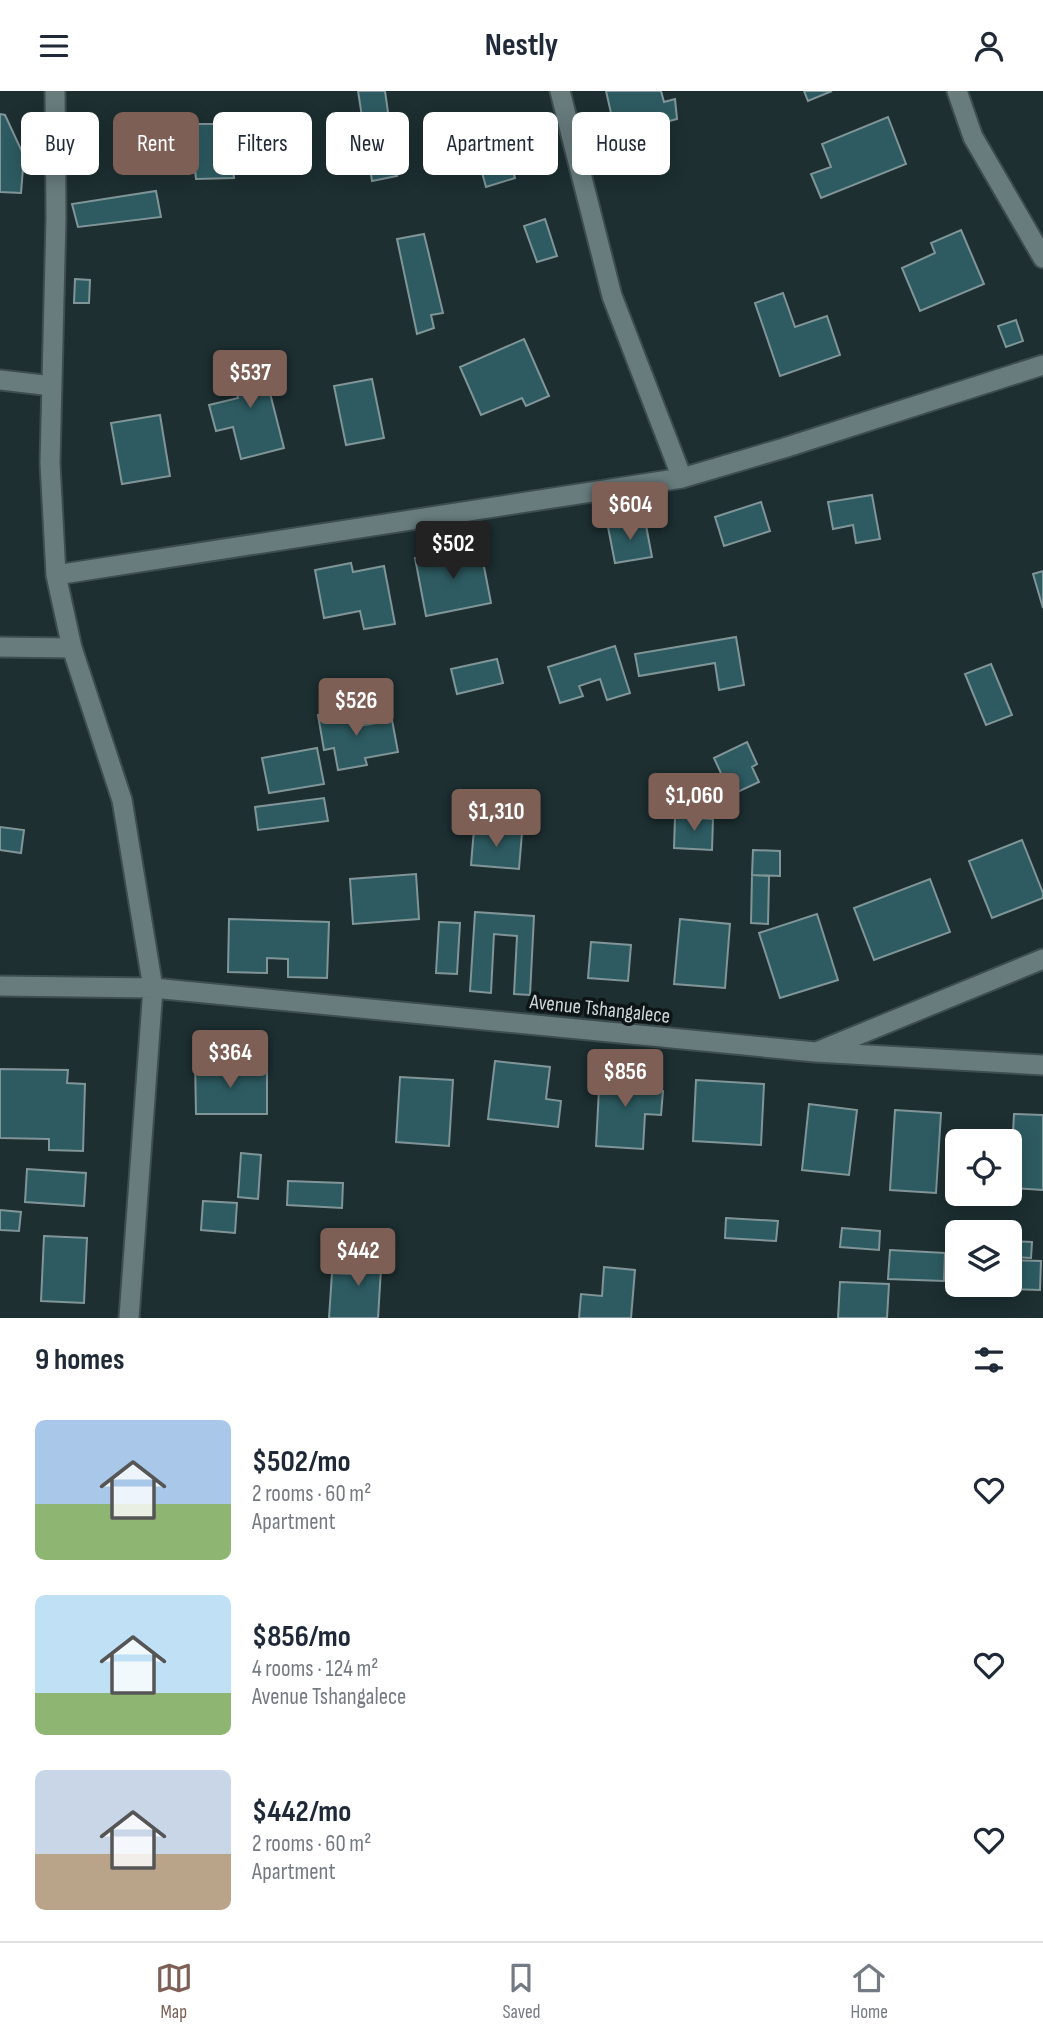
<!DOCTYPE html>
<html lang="en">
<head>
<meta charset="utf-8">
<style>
  :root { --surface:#fff; --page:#f2f2f3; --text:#1f2937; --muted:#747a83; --line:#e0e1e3; --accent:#7d5f56 }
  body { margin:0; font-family:"Sofia Sans Condensed",sans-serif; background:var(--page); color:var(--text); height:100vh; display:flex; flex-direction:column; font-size:26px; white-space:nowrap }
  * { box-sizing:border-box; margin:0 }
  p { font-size:23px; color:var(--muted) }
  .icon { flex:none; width:38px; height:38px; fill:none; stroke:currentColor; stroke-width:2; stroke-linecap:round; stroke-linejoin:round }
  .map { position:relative; height:1227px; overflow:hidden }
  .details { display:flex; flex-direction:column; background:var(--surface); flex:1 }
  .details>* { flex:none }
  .hud { position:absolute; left:21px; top:21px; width:1001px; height:63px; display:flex; gap:14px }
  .controls { position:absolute; left:945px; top:1038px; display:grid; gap:14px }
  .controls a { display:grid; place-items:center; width:77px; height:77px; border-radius:10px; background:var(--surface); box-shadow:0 4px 18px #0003; font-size:35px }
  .price { position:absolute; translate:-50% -60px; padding:0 16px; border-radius:7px; background:var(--accent); color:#fff; font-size:23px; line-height:46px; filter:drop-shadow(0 2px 4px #0008) }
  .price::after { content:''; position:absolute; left:50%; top:42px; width:21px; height:16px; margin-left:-10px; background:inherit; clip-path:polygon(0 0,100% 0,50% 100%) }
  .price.active { background:#222; color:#fff }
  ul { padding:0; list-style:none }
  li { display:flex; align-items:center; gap:21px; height:175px; padding:0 35px }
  li span { display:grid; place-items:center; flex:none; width:196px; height:140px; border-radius:10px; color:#555 }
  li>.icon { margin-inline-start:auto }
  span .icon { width:84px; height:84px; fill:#fffc; stroke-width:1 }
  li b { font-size:30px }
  h2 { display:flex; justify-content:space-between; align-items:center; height:84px; padding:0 35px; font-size:30px }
  .pill { padding:0 24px; border-radius:10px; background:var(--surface); box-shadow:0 4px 18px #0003; font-size:24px; line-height:63px }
  .pill.active { background:var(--accent); color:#fff }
  header { display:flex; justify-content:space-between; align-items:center; height:91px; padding:0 35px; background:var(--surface); font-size:32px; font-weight:700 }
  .dock { display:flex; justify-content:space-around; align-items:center; height:98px; border-top:2px solid var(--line); background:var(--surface); font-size:19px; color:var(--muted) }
  .dock a { display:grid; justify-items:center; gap:4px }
  .dock .active { color:var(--accent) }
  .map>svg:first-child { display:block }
  .building { fill:#2d5b61; stroke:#809598; stroke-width:2 }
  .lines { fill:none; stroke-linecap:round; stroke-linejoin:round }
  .street-casing { stroke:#3e4d4f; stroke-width:23 }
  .street { stroke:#687c7e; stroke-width:19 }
  .labels { text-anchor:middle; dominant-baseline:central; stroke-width:7; stroke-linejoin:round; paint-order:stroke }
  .street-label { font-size:21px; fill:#cdd7d9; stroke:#0e1517 }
</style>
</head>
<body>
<header><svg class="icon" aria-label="menu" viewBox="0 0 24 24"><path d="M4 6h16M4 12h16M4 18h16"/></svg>Nestly<svg class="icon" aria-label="person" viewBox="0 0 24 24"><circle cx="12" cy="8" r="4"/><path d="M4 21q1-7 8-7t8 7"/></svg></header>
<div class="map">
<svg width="1043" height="1227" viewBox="0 0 1043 1227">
  <rect width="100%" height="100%" fill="#1d2f31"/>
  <!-- building -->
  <path class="building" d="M 358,0 L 385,0 L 397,85 L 372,90 Z
    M 606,0 L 661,0 L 664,11 L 675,8 L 677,28 L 616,44 Z
    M 804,0 L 832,0 L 808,10 Z
    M 0,23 L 5,24 L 24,65 L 21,102 L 0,101 Z
    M 888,26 L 906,73 L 821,107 L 811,83 L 831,76 L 822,53 Z
    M 190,33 L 228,33 L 234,87 L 196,88 Z
    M 504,48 L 515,87 L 486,96 L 475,56 Z
    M 156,100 L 161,126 L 78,136 L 72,113 Z
    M 545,128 L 557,165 L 537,171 L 524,135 Z
    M 961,139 L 984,193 L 920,220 L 902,177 L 935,162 L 931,152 Z
    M 424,143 L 443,222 L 431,224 L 434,237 L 417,243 L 397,148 Z
    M 75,188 L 90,189 L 89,212 L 74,212 Z
    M 783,202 L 795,236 L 827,225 L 840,264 L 780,285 L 755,212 Z
    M 1016,229 L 1023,250 L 1006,256 L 998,235 Z
    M 524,248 L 549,305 L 526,315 L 522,307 L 481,324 L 460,276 Z
    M 260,263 L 284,357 L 241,368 L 233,336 L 216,340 L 209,314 L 238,307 L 229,271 Z
    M 372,288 L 384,347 L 346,354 L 334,295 Z
    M 160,324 L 170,385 L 122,393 L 111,332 Z
    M 872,404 L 880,448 L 856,452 L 853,434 L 833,438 L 828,411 Z
    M 761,411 L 770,440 L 724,455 L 715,426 Z
    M 645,429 L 652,466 L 615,472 L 608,436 Z
    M 480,455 L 491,512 L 426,525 L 415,467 Z
    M 351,472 L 353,481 L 384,475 L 395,533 L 364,538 L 360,520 L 324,527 L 315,479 Z
    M 1043,480 L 1043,517 L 1033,483 Z
    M 736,546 L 744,594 L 719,599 L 715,572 L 639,585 L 635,563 Z
    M 615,555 L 630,602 L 607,609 L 600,588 L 579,595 L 583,605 L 560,612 L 548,576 Z
    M 497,568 L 503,592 L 457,603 L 451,578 Z
    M 991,573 L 1012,624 L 986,634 L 965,583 Z
    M 355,617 L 359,635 L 392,629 L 398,661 L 365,667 L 367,674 L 338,679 L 334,657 L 324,659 L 318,624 Z
    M 747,651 L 757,673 L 752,676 L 759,691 L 731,704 L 714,667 Z
    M 317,657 L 324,693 L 269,702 L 262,667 Z
    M 324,707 L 328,730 L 258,739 L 255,716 Z
    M 675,726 L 713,728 L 712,759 L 674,757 Z
    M 0,736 L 24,739 L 21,762 L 0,759 Z
    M 474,738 L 522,742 L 519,778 L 471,774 Z
    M 1022,749 L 1043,802 L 1043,807 L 992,827 L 969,770 Z
    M 753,759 L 780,760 L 780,785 L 752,784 Z
    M 416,783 L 419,828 L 353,833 L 350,788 Z
    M 752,784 L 769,785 L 768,833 L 751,832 Z
    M 930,788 L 950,841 L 874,869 L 854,817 Z
    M 475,821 L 534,825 L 530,904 L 514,903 L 517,845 L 494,843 L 491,902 L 470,900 Z
    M 817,823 L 838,889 L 780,907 L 759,842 Z
    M 229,828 L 329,831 L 327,887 L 288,886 L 288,868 L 267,867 L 267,882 L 228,881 Z
    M 680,828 L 730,833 L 725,897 L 674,893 Z
    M 439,831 L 460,832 L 457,883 L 436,882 Z
    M 591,851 L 631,854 L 628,890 L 588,887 Z
    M 195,967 L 217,967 L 218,983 L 242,983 L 242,978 L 267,978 L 267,1023 L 196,1023 Z
    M 495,970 L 550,976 L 546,1008 L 561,1010 L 558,1036 L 488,1028 Z
    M 0,978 L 68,979 L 67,992 L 85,993 L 83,1060 L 49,1059 L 49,1048 L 0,1047 Z
    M 600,979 L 645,982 L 644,999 L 663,1000 L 661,1024 L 645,1023 L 643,1058 L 596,1055 Z
    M 400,986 L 453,989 L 449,1055 L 396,1051 Z
    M 696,989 L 764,993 L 761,1054 L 693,1050 Z
    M 809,1013 L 857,1019 L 849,1084 L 802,1079 Z
    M 895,1019 L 941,1022 L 936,1102 L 890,1099 Z
    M 1014,1023 L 1043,1024 L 1043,1099 L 1010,1097 Z
    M 241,1062 L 261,1064 L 258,1108 L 238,1106 Z
    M 27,1078 L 86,1082 L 84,1115 L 25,1111 Z
    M 288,1090 L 343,1092 L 342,1117 L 287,1114 Z
    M 203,1110 L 237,1112 L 235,1142 L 201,1139 Z
    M 0,1119 L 21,1121 L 19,1140 L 0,1139 Z
    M 726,1127 L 778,1130 L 776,1150 L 725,1147 Z
    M 842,1137 L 880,1140 L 879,1159 L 840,1156 Z
    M 44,1145 L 87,1147 L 84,1212 L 41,1210 Z
    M 1010,1150 L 1032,1151 L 1031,1167 L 1010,1166 Z
    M 352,1159 L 382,1161 L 378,1227 L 329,1227 L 332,1182 L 351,1183 Z
    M 890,1159 L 945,1162 L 944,1190 L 888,1188 Z
    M 1010,1169 L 1041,1170 L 1040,1199 L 981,1197 L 981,1194 L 1010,1194 Z
    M 604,1176 L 635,1179 L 631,1227 L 579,1227 L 581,1203 L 602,1205 Z
    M 840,1191 L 889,1193 L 887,1227 L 838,1227 Z"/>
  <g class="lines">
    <defs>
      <path id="street" d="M 55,0 L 56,126 L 50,372 L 56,484 L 72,557 L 122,709 L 153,897 L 129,1227
        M 560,0 L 612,205 L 682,387
        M 957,0 L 973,46 L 1043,167
        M 0,289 L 52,295
        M 56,484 L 682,387 L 784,357 L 1043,274
        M 0,556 L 72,557
        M 0,895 L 153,897 L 815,961 L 1043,974
        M 819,960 L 1043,868"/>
    </defs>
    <!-- street casing -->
    <use href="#street" class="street-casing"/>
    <!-- street -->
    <use href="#street" class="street"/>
  </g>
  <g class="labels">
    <!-- street labels -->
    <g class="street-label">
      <text transform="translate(600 918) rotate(6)">Avenue Tshangalece</text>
    </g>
  </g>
</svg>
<div class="controls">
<a><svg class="icon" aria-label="locate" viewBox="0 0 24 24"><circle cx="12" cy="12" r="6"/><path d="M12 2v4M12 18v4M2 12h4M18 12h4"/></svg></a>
<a><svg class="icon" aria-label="layers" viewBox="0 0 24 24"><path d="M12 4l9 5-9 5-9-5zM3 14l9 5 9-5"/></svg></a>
</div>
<b class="price" style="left:250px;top:319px">$537</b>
<b class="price" style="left:630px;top:451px">$604</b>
<b class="price active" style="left:453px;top:490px">$502</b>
<b class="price" style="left:356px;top:647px">$526</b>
<b class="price" style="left:694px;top:742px">$1,060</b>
<b class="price" style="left:496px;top:758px">$1,310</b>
<b class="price" style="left:230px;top:999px">$364</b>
<b class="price" style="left:625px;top:1018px">$856</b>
<b class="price" style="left:358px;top:1197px">$442</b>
<div class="hud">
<a class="pill">Buy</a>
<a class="pill active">Rent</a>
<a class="pill">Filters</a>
<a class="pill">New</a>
<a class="pill">Apartment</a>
<a class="pill">House</a>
</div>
</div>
<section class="details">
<h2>9 homes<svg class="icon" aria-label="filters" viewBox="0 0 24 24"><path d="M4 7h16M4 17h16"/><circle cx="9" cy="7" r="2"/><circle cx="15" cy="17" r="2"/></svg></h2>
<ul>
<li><span style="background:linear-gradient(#a9c7e8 60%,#8fb573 0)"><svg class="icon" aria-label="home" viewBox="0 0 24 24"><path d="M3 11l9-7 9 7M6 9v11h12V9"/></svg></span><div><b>$502/mo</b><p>2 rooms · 60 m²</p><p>Apartment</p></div><svg class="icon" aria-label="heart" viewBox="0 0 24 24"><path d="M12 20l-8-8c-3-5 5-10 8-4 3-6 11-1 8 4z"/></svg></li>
<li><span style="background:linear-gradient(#bfe0f5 70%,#8fb573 0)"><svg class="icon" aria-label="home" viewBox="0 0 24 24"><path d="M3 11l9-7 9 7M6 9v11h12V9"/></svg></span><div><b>$856/mo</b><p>4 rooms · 124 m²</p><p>Avenue Tshangalece</p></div><svg class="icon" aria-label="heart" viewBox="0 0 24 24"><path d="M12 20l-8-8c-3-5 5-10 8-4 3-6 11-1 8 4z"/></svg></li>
<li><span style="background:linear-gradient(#c9d6e8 60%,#b9a48a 0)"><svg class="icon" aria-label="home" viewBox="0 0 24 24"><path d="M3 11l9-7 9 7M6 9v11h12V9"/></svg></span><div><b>$442/mo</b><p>2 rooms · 60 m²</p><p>Apartment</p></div><svg class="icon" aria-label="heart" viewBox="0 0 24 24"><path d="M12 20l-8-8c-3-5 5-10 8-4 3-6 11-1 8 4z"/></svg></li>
</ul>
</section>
<nav class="dock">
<a class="active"><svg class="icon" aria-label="map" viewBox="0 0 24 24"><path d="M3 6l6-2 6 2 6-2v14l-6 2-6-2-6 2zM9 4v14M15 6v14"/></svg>Map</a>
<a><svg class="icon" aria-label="saved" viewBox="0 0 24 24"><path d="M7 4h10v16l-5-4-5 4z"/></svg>Saved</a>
<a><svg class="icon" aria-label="home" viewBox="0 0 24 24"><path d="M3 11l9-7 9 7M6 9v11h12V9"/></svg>Home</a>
</nav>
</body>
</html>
